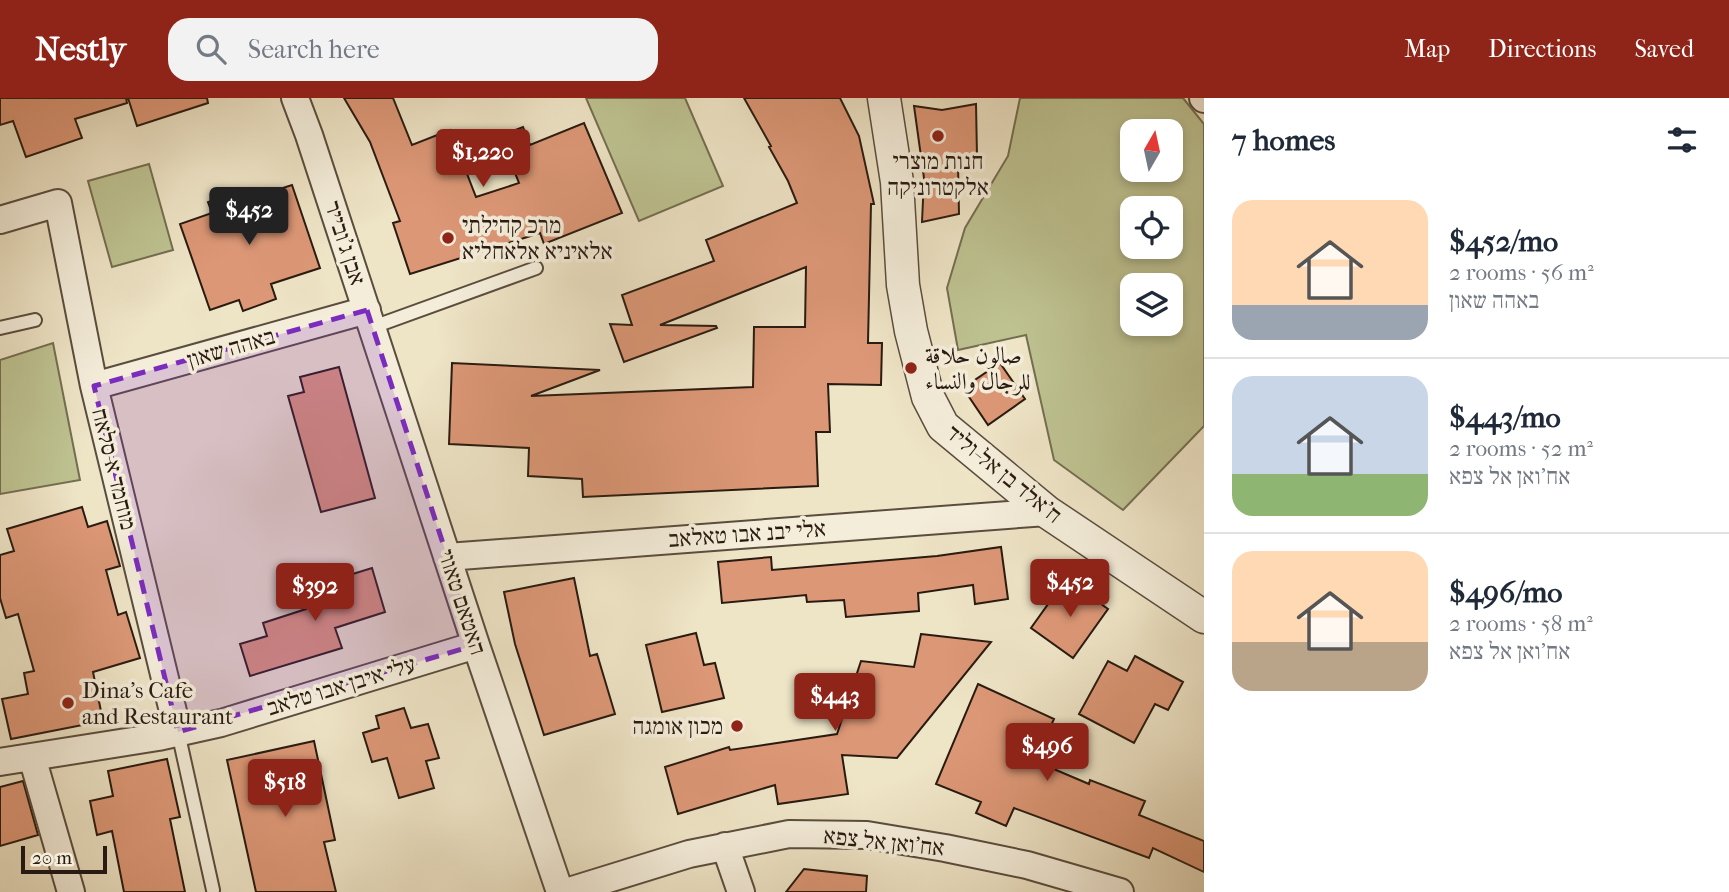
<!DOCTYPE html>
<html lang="en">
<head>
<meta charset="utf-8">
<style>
  :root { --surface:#fff; --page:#f2f2f3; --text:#1f2937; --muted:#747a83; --line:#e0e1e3; --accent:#8f2418 }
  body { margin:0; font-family:"IM FELL French Canon",Amiri,"Frank Ruhl Libre",serif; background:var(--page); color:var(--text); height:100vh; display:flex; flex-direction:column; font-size:26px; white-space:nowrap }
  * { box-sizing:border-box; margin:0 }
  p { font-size:23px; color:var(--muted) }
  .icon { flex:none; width:38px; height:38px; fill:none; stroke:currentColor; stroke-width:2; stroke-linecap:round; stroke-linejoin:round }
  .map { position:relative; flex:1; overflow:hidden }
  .details { display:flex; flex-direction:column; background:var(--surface); width:525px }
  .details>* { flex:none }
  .needle { width:46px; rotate:9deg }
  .buttons { position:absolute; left:1120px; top:21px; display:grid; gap:14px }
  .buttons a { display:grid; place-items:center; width:63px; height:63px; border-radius:14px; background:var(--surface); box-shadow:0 4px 10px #0003; font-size:35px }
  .scale { position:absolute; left:21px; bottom:18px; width:86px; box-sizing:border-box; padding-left:7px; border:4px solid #291b11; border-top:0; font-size:19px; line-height:24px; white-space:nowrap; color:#291b11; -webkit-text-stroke:5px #f4edda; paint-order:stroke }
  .price { position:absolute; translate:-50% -60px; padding:0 16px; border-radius:7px; background:var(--accent); color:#fff; font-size:23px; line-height:46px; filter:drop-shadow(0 2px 4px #0008) }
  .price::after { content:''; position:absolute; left:50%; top:42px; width:21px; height:16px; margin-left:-10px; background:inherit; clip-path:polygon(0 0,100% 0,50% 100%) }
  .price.on { background:#222; color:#fff }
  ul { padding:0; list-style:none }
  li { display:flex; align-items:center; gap:21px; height:175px; padding:0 28px }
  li+li { border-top:2px solid var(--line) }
  li span { display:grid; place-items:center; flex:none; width:196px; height:140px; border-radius:21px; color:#555 }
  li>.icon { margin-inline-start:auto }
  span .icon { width:84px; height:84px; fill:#fffc; stroke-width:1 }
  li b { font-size:30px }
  h2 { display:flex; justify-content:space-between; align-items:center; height:84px; padding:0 28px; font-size:30px }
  header { display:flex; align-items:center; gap:42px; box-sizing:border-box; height:98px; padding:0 35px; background:var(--accent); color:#fff }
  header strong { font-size:33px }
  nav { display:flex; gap:38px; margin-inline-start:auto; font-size:24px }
  .search { width:490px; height:63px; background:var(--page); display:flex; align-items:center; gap:18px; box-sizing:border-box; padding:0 24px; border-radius:21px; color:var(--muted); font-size:26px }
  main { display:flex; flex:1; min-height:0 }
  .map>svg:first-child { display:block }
  .green { fill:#bec291; stroke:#746e51; stroke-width:2; fill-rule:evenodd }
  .building { fill:#dc9776; stroke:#291b11; stroke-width:2 }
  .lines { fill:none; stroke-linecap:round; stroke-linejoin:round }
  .service-casing { stroke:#5a4d3e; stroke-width:16 }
  .minor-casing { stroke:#5a4d3e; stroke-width:30 }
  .tertiary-casing { stroke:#5a4d3e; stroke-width:35 }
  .service { stroke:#f4edda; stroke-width:12 }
  .minor { stroke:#f4edda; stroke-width:26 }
  .tertiary { stroke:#f4edda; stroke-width:32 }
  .marked { fill:#7b2cbf; fill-opacity:0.2; stroke:#7b2cbf; stroke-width:5; stroke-dasharray:14 9; stroke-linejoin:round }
  .poi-dot { fill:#8f2418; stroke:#f4edda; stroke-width:2.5 }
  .labels { text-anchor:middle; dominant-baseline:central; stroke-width:7; stroke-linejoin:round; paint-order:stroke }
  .poi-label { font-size:23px; fill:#291b11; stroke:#f4edda; text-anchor:start }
  .street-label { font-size:23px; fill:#291b11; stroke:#f4edda }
</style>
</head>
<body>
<header>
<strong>Nestly</strong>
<div class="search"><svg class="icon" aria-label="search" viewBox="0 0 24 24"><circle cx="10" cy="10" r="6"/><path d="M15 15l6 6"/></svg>Search here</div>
<nav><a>Map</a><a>Directions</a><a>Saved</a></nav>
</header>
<main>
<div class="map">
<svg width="1204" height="794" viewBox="0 0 1204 794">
  <rect width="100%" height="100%" fill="#eee4c6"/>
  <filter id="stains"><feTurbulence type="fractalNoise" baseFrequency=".00286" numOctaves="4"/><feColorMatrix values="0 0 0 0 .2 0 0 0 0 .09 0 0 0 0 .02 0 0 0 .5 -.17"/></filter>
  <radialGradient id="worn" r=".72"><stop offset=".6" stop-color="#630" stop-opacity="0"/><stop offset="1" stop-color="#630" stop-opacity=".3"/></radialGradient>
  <!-- green -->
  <path class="green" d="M 586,0 L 685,0 L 723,88 L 639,123 Z
    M 1020,0 L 1183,0 L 1204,26 L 1204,328 L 1123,412 L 1054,362 L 1026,237 L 958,252 L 947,190 L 965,130 L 1008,58 ZM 1132,33 L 1171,33 L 1171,72 L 1132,72 ZM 1132,110 L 1171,110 L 1171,149 L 1132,149 ZM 1132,187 L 1171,187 L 1171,226 L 1132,226 Z
    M 149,66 L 173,152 L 112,169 L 88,83 Z
    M 53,245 L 80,382 L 0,396 L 0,262 Z"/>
  <!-- building -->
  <path class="building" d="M 0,0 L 126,0 L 127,5 L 75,21 L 82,40 L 26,59 L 13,23 L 0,27 Z
    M 128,0 L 207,0 L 208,5 L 137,28 Z
    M 344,0 L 393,0 L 412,47 L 450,32 L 476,99 L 519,85 L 500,38 L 523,29 L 530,47 L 584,25 L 622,115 L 544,146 L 540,135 L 410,176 L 393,125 L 400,123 L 370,44 Z
    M 744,0 L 840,0 L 859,38 L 874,106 L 871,106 L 868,245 L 882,245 L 881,287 L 828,286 L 830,334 L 816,334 L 818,388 L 583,399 L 582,381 L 528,378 L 529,350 L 449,346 L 452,265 L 600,272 L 531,298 L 753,289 L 754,229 L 805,229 L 806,169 L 660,227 L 716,228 L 717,230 L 624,264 L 610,226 L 632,227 L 622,197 L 714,163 L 706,142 L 797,105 L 788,83 L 769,49 L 771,48 Z
    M 976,6 L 977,58 L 958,65 L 959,116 L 922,124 L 924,80 L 914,8 L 942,12 Z
    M 292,87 L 320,170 L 271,186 L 276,201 L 243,213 L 239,202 L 210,212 L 180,126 L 212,115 L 208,104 L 243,92 L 246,102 Z
    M 1000,265 L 1025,301 L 988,327 L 963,290 Z
    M 339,269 L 375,400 L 321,414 L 288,298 L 304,294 L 300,279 Z
    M 82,409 L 88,429 L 107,423 L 120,468 L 106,472 L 118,517 L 126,514 L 140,560 L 93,574 L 103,623 L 11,641 L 2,601 L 28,596 L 24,575 L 34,573 L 18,516 L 6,520 L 0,500 L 0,457 L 14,453 L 7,431 Z
    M 1001,449 L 1008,501 L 975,506 L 973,487 L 918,495 L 919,513 L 846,519 L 844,502 L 807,504 L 806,497 L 722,505 L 718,464 L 771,459 L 772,472 L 937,458 Z
    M 372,470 L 385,514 L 335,530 L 342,550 L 250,578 L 240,546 L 267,538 L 263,525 L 306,511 L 301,492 Z
    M 574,480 L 590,558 L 597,556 L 615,616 L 544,637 L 515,546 L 504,494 Z
    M 1066,481 L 1108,511 L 1073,560 L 1031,530 Z
    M 696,535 L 704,567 L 715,565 L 724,600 L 662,614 L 646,547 Z
    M 921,536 L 991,544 L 897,660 L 842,657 L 848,696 L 778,706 L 775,687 L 678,716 L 665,669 L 729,649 L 730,652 L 837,636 L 861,563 L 914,569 Z
    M 1135,558 L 1183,584 L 1168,612 L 1155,606 L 1134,645 L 1079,616 L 1108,563 L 1127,573 Z
    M 978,586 L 1054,621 L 1035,663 L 1089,686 L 1090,682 L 1145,703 L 1139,717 L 1204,743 L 1204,774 L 1153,750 L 1149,760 L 1014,710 L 1006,728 L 976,715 L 981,704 L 936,686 Z
    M 404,610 L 411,630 L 428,626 L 439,660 L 426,663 L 434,690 L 399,700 L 387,660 L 372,664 L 363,635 L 379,630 L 376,618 Z
    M 314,643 L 335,742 L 324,744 L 336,794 L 256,794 L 227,662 Z
    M 167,661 L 180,719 L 170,721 L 185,794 L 124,794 L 112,733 L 97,737 L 90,703 L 113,698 L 108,673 Z
    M 23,683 L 38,737 L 0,748 L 0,689 Z
    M 804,771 L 867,778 L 866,794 L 786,794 Z"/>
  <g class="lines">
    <defs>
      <path id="service" d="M 373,229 L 536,170
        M 0,230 L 35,222
        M 178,634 L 213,792"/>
      <path id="minor" d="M 295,0 L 309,37 L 476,547 L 560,794
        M 1203,0 L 1204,1
        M 0,122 L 58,105 L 94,288 L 178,634
        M 94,288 L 367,212
        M 447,459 L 1047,414
        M 32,659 L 71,794
        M 0,664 L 158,639 L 221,625 L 476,547
        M 725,748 L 741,794
        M 566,794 L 689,756 L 789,736 L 867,737 L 945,750 L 1027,767 L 1120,794"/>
      <path id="tertiary" d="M 884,0 L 897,84 L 903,187 L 911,233 L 928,299 L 943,328 L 1047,414 L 1204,519"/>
    </defs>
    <!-- service casing -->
    <use href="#service" class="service-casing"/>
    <!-- minor casing -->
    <use href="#minor" class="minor-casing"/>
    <!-- tertiary casing -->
    <use href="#tertiary" class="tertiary-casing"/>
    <!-- service -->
    <use href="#service" class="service"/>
    <!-- minor -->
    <use href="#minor" class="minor"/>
    <!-- tertiary -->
    <use href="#tertiary" class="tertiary"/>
  </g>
  <!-- marked area -->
  <path class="marked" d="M 367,212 L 476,547 L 178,634 L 94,288 Z"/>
  <!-- markers -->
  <g class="poi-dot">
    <circle cx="938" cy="38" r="7"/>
    <circle cx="448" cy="140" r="7"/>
    <circle cx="911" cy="270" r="7"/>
    <circle cx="68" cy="605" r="7"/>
    <circle cx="737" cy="628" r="7"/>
  </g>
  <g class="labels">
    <!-- poi labels -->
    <g class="poi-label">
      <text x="938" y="63" text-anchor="middle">חנות מוצרי<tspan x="938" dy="26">אלקטרוניקה</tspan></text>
      <text x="462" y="127">מרכ קהילתי<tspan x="462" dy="26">אלאיניא אלאחליא</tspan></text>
      <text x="925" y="257">صالون حلاقة<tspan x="925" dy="26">للرجال والنساء</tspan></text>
      <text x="82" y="592">Dina's Cafe<tspan x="82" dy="26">and Restaurant</tspan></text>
      <text x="723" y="628" text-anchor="end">מכון אומגה</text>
    </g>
    <!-- street labels -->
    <g class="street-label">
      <text transform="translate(345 145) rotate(72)">אבן ג'ובייר</text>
      <text transform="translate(231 250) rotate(-16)">באהה שאון</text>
      <text transform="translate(114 371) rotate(76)">מוחמד א-סלאח</text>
      <text transform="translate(1004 376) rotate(39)">ח'אלד בן אל-וליד</text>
      <text transform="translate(747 436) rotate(-4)">אלי יבנ אבו טאלאב</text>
      <text transform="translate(462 504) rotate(72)">האטאם טאווי</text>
      <text transform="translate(341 588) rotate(-17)">עלי איבן אבו טלאב</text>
      <text transform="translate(884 744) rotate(6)">אח'ואן אל צפא</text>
    </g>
  </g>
  <rect width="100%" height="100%" filter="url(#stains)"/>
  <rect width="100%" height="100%" fill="url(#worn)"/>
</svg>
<div class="buttons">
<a><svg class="needle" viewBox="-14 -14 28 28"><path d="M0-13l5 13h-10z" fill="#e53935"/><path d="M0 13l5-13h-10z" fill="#747a83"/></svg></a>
<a><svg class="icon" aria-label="locate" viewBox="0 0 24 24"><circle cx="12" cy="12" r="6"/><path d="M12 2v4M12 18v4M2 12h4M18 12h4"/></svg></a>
<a><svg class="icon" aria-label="layers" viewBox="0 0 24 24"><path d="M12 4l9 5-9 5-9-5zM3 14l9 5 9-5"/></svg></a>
</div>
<div class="scale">20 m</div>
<b class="price" style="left:483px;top:91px">$1,220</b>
<b class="price on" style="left:249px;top:149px">$452</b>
<b class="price" style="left:1070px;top:521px">$452</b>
<b class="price" style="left:315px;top:525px">$392</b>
<b class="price" style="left:835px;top:635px">$443</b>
<b class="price" style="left:1047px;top:685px">$496</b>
<b class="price" style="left:285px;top:721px">$518</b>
</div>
<section class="details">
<h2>7 homes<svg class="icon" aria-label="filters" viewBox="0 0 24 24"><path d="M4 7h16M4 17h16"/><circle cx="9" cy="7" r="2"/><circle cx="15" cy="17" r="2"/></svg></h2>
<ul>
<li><span style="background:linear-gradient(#ffd9b3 75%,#9aa5b1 0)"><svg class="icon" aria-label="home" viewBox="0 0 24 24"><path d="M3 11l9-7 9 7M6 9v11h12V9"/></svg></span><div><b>$452/mo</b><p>2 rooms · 56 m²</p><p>באהה שאון</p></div></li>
<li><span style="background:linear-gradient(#c9d6e8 70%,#8fb573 0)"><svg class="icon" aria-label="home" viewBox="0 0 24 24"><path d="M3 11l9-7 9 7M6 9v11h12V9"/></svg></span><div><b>$443/mo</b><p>2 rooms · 52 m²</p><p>אח'ואן אל צפא</p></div></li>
<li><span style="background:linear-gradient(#ffd9b3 65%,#b9a48a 0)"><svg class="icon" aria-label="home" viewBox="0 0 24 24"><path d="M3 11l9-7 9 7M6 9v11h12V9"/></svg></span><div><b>$496/mo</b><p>2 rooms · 58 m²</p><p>אח'ואן אל צפא</p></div></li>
</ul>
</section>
</main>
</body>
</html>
